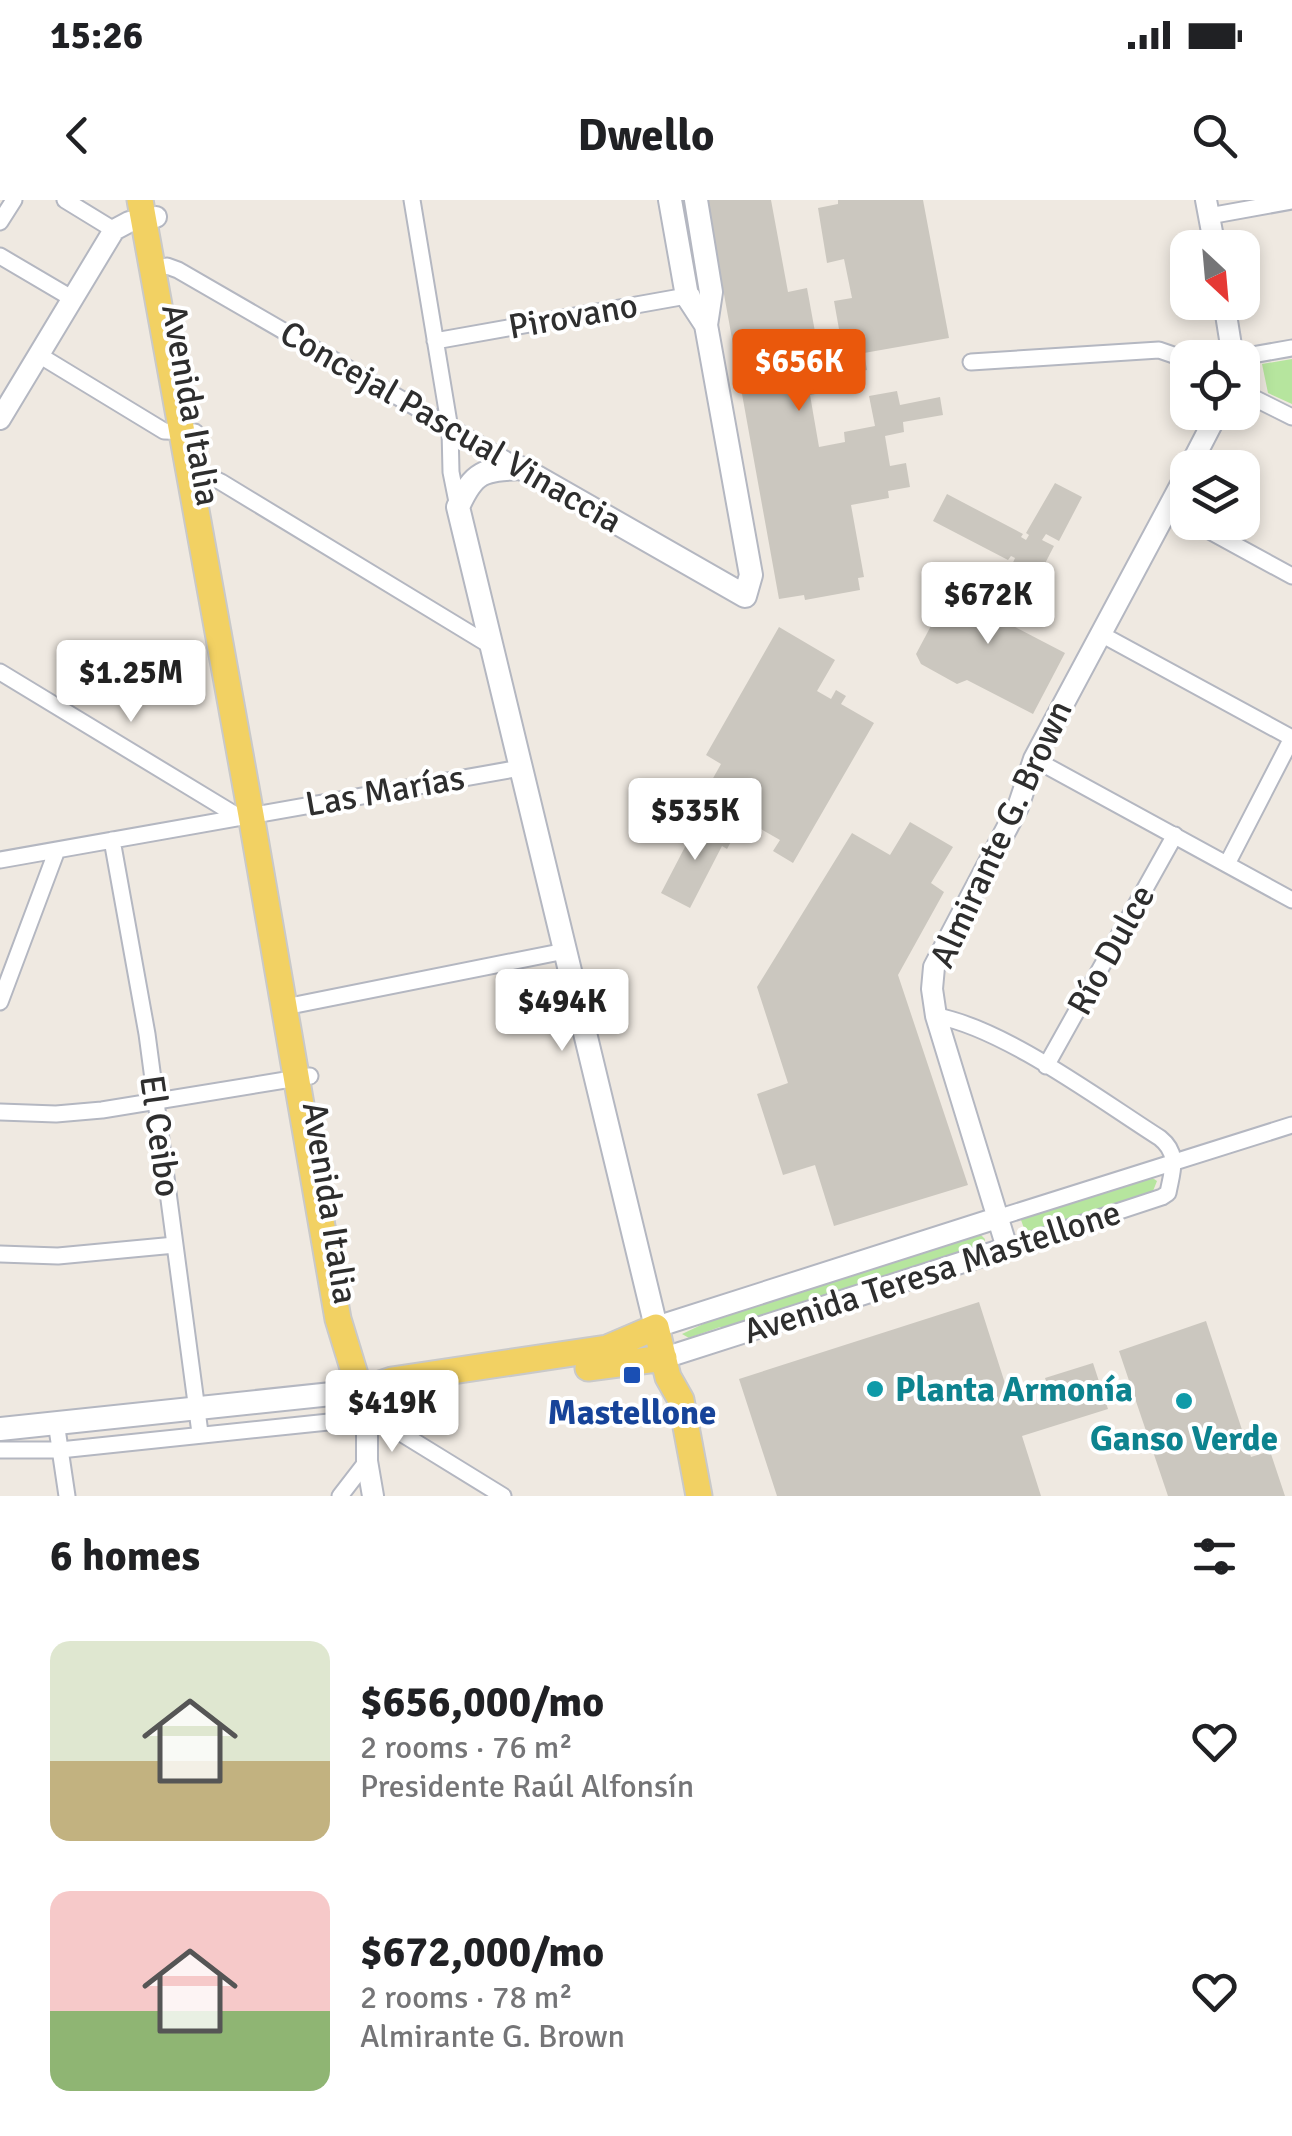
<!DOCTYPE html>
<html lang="en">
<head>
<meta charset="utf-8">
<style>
  :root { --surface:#fff; --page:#f2f2f2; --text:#202124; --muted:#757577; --accent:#ea580c }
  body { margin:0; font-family:Signika,sans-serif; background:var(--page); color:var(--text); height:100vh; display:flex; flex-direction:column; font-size:38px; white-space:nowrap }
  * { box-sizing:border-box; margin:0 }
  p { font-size:32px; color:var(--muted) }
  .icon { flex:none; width:55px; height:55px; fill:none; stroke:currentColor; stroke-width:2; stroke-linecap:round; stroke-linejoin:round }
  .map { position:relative; height:1296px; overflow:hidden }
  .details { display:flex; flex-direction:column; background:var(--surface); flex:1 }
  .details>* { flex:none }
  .needle { width:65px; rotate:154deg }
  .buttons { position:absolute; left:1170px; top:30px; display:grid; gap:20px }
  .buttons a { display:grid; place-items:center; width:90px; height:90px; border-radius:20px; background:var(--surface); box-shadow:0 5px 15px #0003; font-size:50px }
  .price { position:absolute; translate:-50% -85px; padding:0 22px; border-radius:10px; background:#fff; color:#222; font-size:32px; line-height:65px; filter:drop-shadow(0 2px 5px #0008) }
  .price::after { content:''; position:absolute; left:50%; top:60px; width:30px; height:22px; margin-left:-15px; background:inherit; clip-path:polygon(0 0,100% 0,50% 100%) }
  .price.current { background:var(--accent); color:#fff }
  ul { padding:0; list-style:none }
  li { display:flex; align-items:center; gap:30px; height:250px; padding:0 50px }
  li span { display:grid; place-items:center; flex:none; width:280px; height:200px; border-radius:20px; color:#555 }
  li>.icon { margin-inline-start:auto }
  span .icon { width:120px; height:120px; fill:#fffc; stroke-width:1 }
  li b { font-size:42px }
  h2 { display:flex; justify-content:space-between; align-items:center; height:120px; padding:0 50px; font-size:42px }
  .status { display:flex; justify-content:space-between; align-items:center; height:70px; padding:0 50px; background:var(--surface); direction:ltr }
  .status svg { height:28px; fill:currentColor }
  header { display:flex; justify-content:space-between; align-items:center; height:130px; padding:0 50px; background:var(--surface); font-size:45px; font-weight:700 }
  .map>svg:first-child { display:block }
  .green { fill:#b6e59e }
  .building { fill:#cbc7bf }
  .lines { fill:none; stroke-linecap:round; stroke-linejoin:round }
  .minor-casing { stroke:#b4b7c1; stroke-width:19 }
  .tertiary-casing { stroke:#b4b7c1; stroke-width:24 }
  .secondary-casing { stroke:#b4b7c1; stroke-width:26 }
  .primary-casing { stroke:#c9c9c9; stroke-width:29 }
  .minor { stroke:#fff; stroke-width:15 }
  .tertiary { stroke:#fff; stroke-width:20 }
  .secondary { stroke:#fff; stroke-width:22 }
  .primary { stroke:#f2d163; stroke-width:25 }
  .transit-dot { fill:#1a4fb4; stroke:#fff; stroke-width:4 }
  .culture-dot { fill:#0f9aa8; stroke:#fff; stroke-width:4 }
  .labels { text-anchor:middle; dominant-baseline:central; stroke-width:8; stroke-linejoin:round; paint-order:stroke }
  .street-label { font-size:35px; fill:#2e2e2e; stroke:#fff }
  .culture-label { font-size:35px; font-weight:bold; fill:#0d838f; stroke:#fff; text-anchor:start }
  .transit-label { font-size:35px; font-weight:bold; fill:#164399; stroke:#fff }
</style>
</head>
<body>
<div class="status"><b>15:26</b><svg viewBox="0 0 49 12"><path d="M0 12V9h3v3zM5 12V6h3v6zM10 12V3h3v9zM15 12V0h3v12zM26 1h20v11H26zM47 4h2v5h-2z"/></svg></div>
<header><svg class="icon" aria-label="back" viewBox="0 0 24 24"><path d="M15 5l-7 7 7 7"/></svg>Dwello<svg class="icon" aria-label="search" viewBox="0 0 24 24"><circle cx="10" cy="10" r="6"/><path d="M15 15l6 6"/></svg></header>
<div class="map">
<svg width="1292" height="1296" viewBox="0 0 1292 1296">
  <rect width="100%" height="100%" fill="#efe9e1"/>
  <!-- green -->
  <path class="green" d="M 1292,159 L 1292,204 L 1268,193 L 1262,164 Z
    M 1148,975 L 1157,981 L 1153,991 L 1031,1032 L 1025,1031 L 1021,1020 L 1026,1016 Z
    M 978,1032 L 985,1039 L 983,1048 L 728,1128 L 720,1127 L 689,1138 L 682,1134 L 731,1111 Z"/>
  <!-- building -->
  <path class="building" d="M 707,0 L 771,0 L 788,92 L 807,88 L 826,192 L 810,195 L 819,247 L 845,242 L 844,232 L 875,226 L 869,196 L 897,191 L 900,205 L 940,197 L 943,215 L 903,222 L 904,232 L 885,236 L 890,266 L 906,263 L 910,287 L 888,291 L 889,298 L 851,305 L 864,377 L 858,378 L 860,390 L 805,400 L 804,395 L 779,399 Z
    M 838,0 L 923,0 L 949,138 L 864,153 L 867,170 L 847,174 L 834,101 L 852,98 L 844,59 L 827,63 L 818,8 L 838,4 Z
    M 1055,283 L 1082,297 L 1059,341 L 1046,334 L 1042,340 L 1054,346 L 1036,381 L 1011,367 L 1015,358 L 1011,356 L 1008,360 L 933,321 L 947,294 L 1023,334 L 1021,337 L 1026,340 L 1029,335 L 1026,333 Z
    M 968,374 L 1004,393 L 1006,404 L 998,418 L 1065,453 L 1033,514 L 967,480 L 957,484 L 921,464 L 916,454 L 957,377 Z
    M 779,427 L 835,460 L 817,491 L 831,499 L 836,490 L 846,496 L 841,504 L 874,523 L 793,663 L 773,651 L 780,640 L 703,596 L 721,564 L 706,555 Z
    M 699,620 L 733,638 L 727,649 L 722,646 L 690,708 L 661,693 Z
    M 910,622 L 953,647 L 931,683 L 944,692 L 898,775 L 968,985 L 834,1026 L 815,965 L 783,975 L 757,894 L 788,883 L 757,787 L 852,633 L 890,655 Z
    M 979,1102 L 1010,1199 L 1048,1187 L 1045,1178 L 1093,1163 L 1108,1209 L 1022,1236 L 1041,1296 L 777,1296 L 739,1179 Z
    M 1206,1121 L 1251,1257 L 1270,1251 L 1285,1296 L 1168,1296 L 1119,1151 Z"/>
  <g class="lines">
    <defs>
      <path id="minor" d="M 65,0 L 114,30
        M 412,0 L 450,229 L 451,272 L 458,307
        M 1209,16 L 1292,1
        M 0,22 L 14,0
        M 0,56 L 73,99
        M 154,69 L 167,66 L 178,70 L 517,266
        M 435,141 L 692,95
        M 39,155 L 164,231 L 195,232
        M 1235,158 L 1292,148
        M 971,162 L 1159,150 L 1188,160
        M 1242,192 L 1292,217
        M 190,275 L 202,273 L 221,282 L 491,446
        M 1193,322 L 1292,376
        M 1099,433 L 1292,538
        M 0,472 L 239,617
        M 1034,559 L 1292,700
        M 112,640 L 147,834 L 200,1233
        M 0,660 L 520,568
        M 1227,664 L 1292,538
        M 0,802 L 57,650
        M 285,807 L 565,751
        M 936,816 C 1004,828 1100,900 1160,938 C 1180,954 1172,971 1168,993 L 1162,997 L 1007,1048
        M 1046,866 L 1175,635
        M 0,912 L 56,914 L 102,910 L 310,876
        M 997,1018 L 1292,925
        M 0,1054 L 58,1056 L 175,1045
        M 56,1222 L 67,1296
        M 0,1250 L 60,1250 L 367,1218 L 391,1227 L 503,1296
        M 340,1296 L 367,1261"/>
      <path id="tertiary" d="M 1206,0 L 1215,48
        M 1224,102 L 1233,158
        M 0,219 L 114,30 L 129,22 L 156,17
        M 1189,268 L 1218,212
        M 656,1127 L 997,1018
        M 664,1158 L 1007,1048 L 936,816 L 932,789 L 934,767 L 1018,607 L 1034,559 L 1188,271
        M 367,1218 L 367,1261 L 373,1296"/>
      <path id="secondary" d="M 670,0 L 687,96 L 706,125
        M 656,1127 L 458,307 C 474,271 483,270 521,268 L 745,396 L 751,375 L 706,125 L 711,92 L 696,0
        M 0,1229 L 360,1191 L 367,1218"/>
      <path id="primary" d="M 140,0 L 251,615 L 338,1119 L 360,1191
        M 588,1168 L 664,1158
        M 360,1191 L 392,1180 L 607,1148 L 656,1127 L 668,1177 L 681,1200 L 699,1296"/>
    </defs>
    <!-- minor casing -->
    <use href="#minor" class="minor-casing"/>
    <!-- tertiary casing -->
    <use href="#tertiary" class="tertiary-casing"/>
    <!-- secondary casing -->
    <use href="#secondary" class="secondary-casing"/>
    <!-- primary casing -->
    <use href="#primary" class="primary-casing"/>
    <!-- minor -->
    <use href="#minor" class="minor"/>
    <!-- tertiary -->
    <use href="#tertiary" class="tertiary"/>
    <!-- secondary -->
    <use href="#secondary" class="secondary"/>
    <!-- primary -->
    <use href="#primary" class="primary"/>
  </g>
  <!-- markers -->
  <rect class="transit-dot" x="622" y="1165" width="20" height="20" rx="5"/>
  <g class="culture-dot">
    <circle cx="875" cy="1189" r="10"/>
    <circle cx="1184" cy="1201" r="10"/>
  </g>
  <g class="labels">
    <!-- street labels -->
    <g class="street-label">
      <text transform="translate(573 116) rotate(-10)">Pirovano</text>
      <text transform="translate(191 205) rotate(80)">Avenida Italia</text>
      <text transform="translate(451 227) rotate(30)">Concejal Pascual Vinaccia</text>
      <text transform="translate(385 591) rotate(-10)">Las Marías</text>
      <text transform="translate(1001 634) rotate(-65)">Almirante G. Brown</text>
      <text transform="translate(1111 750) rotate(-61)">Río Dulce</text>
      <text transform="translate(160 936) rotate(82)">El Ceibo</text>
      <text transform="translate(330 1003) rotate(81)">Avenida Italia</text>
      <text transform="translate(932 1072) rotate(-18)">Avenida Teresa Mastellone</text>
    </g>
    <!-- culture labels -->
    <g class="culture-label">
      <text x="895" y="1189">Planta Armonía</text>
      <text x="1184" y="1238" text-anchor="middle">Ganso Verde</text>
    </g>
    <!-- transit labels -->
    <g class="transit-label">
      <text x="632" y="1212">Mastellone</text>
    </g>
  </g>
</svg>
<div class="buttons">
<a><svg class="needle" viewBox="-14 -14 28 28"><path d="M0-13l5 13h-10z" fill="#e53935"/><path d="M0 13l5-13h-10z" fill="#757577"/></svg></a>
<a><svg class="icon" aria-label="locate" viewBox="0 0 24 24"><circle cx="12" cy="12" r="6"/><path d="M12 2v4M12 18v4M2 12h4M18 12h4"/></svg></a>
<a><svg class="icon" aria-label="layers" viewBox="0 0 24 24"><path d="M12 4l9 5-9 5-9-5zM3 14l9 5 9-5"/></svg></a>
</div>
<b class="price current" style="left:799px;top:214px">$656K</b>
<b class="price" style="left:988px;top:447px">$672K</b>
<b class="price" style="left:131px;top:525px">$1.25M</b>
<b class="price" style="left:695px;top:663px">$535K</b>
<b class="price" style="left:562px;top:854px">$494K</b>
<b class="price" style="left:392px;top:1255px">$419K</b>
</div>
<section class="details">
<h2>6 homes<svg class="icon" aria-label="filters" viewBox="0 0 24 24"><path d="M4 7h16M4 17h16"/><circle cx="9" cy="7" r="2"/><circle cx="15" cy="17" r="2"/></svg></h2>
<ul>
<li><span style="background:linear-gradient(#dfe7d0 60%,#c2b280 0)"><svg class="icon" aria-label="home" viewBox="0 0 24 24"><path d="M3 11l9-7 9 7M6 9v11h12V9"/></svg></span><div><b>$656,000/mo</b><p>2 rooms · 76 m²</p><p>Presidente Raúl Alfonsín</p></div><svg class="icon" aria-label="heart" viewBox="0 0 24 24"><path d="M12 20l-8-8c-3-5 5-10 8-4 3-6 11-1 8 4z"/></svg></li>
<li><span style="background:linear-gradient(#f6c9c9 60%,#8fb573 0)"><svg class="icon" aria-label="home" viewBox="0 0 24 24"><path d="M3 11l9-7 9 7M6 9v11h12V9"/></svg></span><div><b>$672,000/mo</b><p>2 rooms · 78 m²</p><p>Almirante G. Brown</p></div><svg class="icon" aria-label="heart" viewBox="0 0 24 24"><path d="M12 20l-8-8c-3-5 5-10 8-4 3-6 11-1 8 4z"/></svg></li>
</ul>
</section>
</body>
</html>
